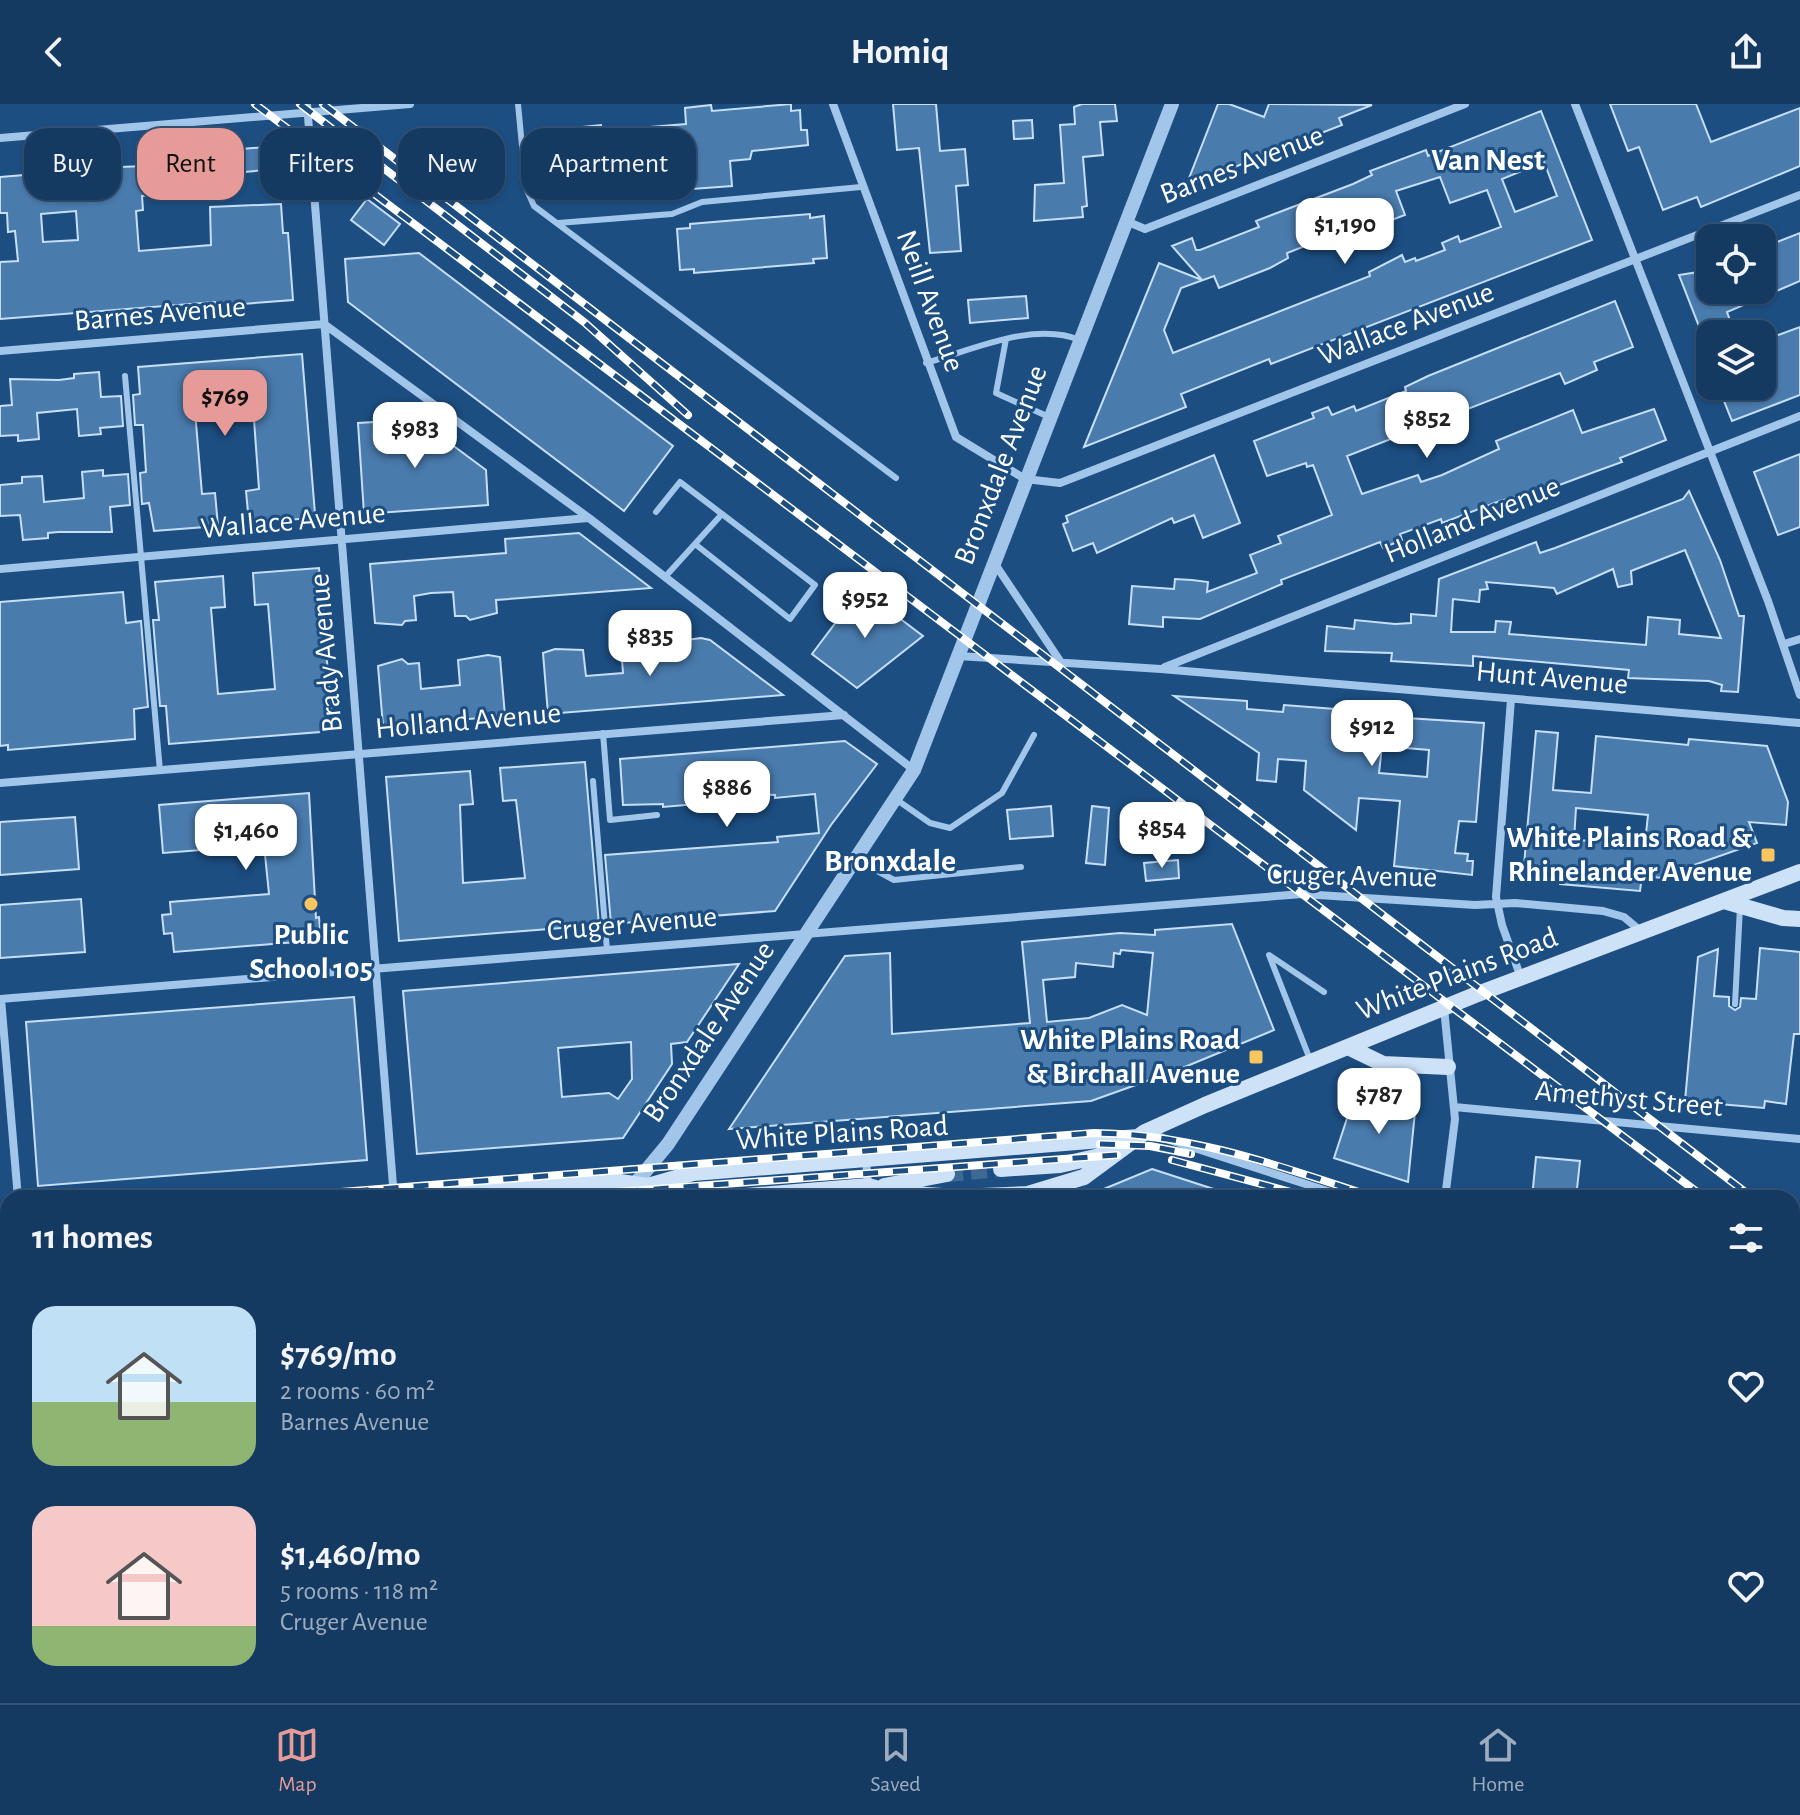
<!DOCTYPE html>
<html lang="en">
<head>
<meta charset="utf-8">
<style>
  :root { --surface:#153a62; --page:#1e4168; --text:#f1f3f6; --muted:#9dadbe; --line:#345477; --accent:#e69b98 }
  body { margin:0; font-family:"Alegreya Sans",sans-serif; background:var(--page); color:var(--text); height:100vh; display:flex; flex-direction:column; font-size:30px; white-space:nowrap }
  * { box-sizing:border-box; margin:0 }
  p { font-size:26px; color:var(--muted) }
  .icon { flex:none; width:44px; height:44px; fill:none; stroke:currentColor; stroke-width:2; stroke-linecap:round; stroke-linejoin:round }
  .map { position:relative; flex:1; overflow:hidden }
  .drawer { position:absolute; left:0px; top:1086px; width:1800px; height:514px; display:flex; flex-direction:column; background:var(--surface); border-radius:24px 24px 0 0; box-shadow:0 2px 6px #0004,0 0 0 2px var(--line) }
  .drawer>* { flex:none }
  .hud { position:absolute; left:24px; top:24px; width:800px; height:72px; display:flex; gap:16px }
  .buttons { position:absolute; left:1696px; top:120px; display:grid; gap:16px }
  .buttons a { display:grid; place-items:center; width:80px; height:80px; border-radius:16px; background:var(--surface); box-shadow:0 2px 6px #0004,0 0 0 2px var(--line); font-size:40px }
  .price { position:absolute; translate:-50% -68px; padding:0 18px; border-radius:16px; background:#fff; color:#222; font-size:26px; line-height:52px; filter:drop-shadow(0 2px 4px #0008) }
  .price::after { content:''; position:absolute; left:50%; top:48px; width:24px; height:18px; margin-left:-12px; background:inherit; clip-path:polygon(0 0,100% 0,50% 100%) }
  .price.current { background:var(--accent); color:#111 }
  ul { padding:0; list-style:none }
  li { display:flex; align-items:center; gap:24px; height:200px; padding:0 32px }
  li span { display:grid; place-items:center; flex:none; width:224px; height:160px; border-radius:24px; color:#555 }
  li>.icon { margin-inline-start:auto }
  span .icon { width:96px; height:96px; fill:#fffc; stroke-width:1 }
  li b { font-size:34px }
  h2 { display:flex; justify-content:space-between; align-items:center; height:96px; padding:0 32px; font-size:34px }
  .pill { padding:0 28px; border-radius:24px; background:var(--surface); box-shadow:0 2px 6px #0004,0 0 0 2px var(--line); font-size:28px; line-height:72px }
  .pill.current { background:var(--accent); color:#111 }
  header { display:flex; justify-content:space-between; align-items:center; height:104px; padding:0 32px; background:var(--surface); font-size:36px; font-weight:700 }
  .tabs { display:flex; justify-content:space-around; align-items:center; height:112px; border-top:2px solid var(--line); background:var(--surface); font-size:22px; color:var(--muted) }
  .tabs a { display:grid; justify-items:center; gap:4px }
  .tabs .current { color:var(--accent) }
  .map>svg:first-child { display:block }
  .green { fill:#2f68a1 }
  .building { fill:#497bad; stroke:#c6dff7; stroke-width:2; fill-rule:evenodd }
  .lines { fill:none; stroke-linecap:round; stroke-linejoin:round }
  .secondary-tunnel { stroke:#3e6995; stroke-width:16; stroke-dasharray:16 8; stroke-linecap:butt }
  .service { stroke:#a1c6ea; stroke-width:6 }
  .minor { stroke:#a1c6ea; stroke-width:8 }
  .tertiary { stroke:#a1c6ea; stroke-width:14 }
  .secondary { stroke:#cde1f7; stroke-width:16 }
  .motorway { stroke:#fff; stroke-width:24 }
  .rail-casing { stroke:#fff; stroke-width:8 }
  .rail { stroke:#1c4e82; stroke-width:5; stroke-dasharray:15; stroke-linecap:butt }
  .poi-dot { fill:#fac55f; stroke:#1c4e82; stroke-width:3 }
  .labels { text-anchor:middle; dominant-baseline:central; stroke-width:6; stroke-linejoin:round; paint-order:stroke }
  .street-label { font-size:30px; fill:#fff; stroke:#1c4e82 }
  .poi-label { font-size:30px; font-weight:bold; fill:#fff; stroke:#1c4e82; text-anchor:end }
  .neighbourhood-label { font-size:32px; font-weight:bold; fill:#fff; stroke:#1c4e82 }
</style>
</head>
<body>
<header><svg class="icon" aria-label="back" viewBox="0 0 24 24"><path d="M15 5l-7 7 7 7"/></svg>Homiq<svg class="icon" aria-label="share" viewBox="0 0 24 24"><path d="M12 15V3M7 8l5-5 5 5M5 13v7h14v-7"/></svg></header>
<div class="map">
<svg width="1800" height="1599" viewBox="0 0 1800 1599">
  <rect width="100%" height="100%" fill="#1c4e82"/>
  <!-- green -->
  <path class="green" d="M 8,1510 L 8,1592 L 1371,1592 L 1372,1599 L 0,1599 L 0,1513 Z"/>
  <!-- building -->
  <path class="building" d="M 791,0 L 791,7 L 800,6 L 801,26 L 807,26 L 808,41 L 752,47 L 750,55 L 730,57 L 732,82 L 692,85 L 689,50 L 604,57 L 603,67 L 548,70 L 545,31 L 583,28 L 583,23 L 601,21 L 601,27 L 686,20 L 685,4 L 711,1 L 712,7 Z
    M 893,0 L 936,0 L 940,47 L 965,45 L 968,81 L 956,82 L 961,147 L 930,149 L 919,44 L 897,46 Z
    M 1082,0 L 1115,0 L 1117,17 L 1100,18 L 1103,51 L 1083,53 L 1087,102 L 1082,103 L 1083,113 L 1034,117 L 1035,81 L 1064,79 L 1060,21 L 1075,20 L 1074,3 Z
    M 1218,0 L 1229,0 L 1264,13 L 1269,0 L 1372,1 L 1339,14 L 1342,21 L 1186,82 Z
    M 1610,0 L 1696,0 L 1711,38 L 1800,4 L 1800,62 L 1701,103 L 1697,93 L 1663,106 L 1639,43 L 1628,47 Z
    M 1541,7 L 1592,136 L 1271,260 L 1269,255 L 1181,290 L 1186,303 L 1084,343 L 1159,159 L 1202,176 L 1172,142 L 1192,134 L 1196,146 L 1200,146 L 1259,123 L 1256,117 L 1353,80 L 1372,71 L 1370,67 L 1426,46 L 1428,52 ZM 1544,58 L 1557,92 L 1515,108 L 1502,75 ZM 1440,73 L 1450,99 L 1487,86 L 1501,123 L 1460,138 L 1458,132 L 1442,139 L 1445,146 L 1416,157 L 1415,154 L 1405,158 L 1402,151 L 1369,168 L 1370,172 L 1173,249 L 1164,226 L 1181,184 L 1214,172 L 1219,184 L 1270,164 L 1288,154 L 1287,149 L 1348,125 L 1350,129 L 1357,129 L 1405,111 L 1396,87 Z
    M 1032,16 L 1033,34 L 1014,35 L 1013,17 Z
    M 497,30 L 500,71 L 483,72 L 480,32 Z
    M 277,42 L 279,65 L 206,71 L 204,48 Z
    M 162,57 L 165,90 L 142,92 L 143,106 L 136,107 L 139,147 L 211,141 L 210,103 L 281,100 L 283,129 L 288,129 L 293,196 L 216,202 L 215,198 L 0,215 L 0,158 L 18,157 L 15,127 L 8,128 L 7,109 L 0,109 L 0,73 L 48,69 L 48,66 L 144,62 L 144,58 ZM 76,107 L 78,136 L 43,138 L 41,110 Z
    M 367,95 L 400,120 L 384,141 L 351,116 Z
    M 810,110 L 810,114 L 824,112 L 827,154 L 813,155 L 814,159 L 694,169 L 694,165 L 680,166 L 677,125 L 690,124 L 690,120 Z
    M 1800,129 L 1800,177 L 1727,208 L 1735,230 L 1702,230 L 1679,171 L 1698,168 L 1710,154 L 1710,186 L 1762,186 L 1762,144 Z
    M 419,149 L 673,342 L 624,407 L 348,198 L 345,155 Z
    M 1026,192 L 1028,214 L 970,219 L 968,196 Z
    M 1615,197 L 1633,243 L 1594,258 L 1597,266 L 1565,280 L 1560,269 L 1347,352 L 1362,390 L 1418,371 L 1421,378 L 1442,371 L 1499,345 L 1496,337 L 1573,306 L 1582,329 L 1654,305 L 1666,336 L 1620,354 L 1622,358 L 1597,367 L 1519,396 L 1518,392 L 1500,397 L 1442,419 L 1441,415 L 1400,430 L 1402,436 L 1383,444 L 1380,438 L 1281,476 L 1282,480 L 1200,515 L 1163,513 L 1163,523 L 1129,520 L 1132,482 L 1174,485 L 1175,475 L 1192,476 L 1208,478 L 1207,488 L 1257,469 L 1250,451 L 1281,439 L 1278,432 L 1332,411 L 1313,361 L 1307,363 L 1306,359 L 1267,372 L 1254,337 L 1314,314 L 1312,309 L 1328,303 L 1332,311 L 1354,302 L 1356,307 L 1406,287 L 1405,283 L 1428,272 Z
    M 1800,223 L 1800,291 L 1732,317 L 1720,287 L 1733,282 L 1760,282 L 1762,287 L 1762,237 Z
    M 302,250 L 315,410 L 312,414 L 249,419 L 246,387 L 259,385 L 253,302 L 195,307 L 202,390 L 215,389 L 218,422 L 154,427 L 149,399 L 142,400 L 140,369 L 146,368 L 143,321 L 135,321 L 133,291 L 140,290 L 138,263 Z
    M 99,268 L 101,293 L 121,292 L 123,322 L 100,324 L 101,330 L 79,332 L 77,305 L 37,309 L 39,335 L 18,337 L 18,331 L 0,332 L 0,302 L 12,301 L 10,275 L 59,276 L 74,274 L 74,270 Z
    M 410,308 L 411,324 L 428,323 L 486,366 L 488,401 L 364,410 L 358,319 L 392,317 L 391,310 Z
    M 1800,350 L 1800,423 L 1778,431 L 1754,368 Z
    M 1214,351 L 1240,419 L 1203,434 L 1194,411 L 1174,419 L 1172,414 L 1097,449 L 1093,439 L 1073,447 L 1063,420 L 1068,418 L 1066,412 Z
    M 103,366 L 103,372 L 128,370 L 130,401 L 110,403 L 112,428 L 58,428 L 48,429 L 48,434 L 23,436 L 20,411 L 0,412 L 0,381 L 22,379 L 22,373 L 42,372 L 44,398 L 84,394 L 82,368 Z
    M 1689,387 L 1720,456 L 1739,512 L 1744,512 L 1738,588 L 1721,587 L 1722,581 L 1709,577 L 1628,574 L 1629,566 L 1473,552 L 1473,562 L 1407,558 L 1391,557 L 1392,549 L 1325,547 L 1327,522 L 1354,525 L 1355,516 L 1395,520 L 1411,519 L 1411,510 L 1436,512 L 1439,475 L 1536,438 L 1540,449 L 1555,444 L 1683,395 ZM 1685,446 L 1721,534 L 1679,530 L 1680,516 L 1648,513 L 1646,541 L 1509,530 L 1511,518 L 1496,517 L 1495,528 L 1451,528 L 1453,495 L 1479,498 L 1480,486 L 1488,485 L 1486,478 L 1554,484 L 1557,490 L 1613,465 L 1618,483 L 1632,480 L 1631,467 Z
    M 579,429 L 651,484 L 496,496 L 497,509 L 470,516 L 466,512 L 455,512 L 453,488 L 431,489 L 414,492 L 416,516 L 405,517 L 402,521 L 375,519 L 370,460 L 506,449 L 505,435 Z
    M 319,464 L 333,627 L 169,640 L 166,602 L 160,602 L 153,516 L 159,516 L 155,478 L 223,472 L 225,503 L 211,504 L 218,590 L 275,585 L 268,500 L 255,501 L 253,469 Z
    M 861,485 L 923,532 L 857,584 L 812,550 Z
    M 123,488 L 126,519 L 141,517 L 148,603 L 134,605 L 135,635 L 8,646 L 8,641 L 0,642 L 0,498 Z
    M 701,534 L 710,536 L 783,591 L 548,610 L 543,549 L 555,545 L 583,546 L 586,572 L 623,569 L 621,543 L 630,542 L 636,537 L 642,542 Z
    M 488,551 L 500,553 L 505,612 L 383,622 L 378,562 L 402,555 L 408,560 L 419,559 L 421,585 L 460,581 L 458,556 Z
    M 1174,592 L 1247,597 L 1247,605 L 1283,608 L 1284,601 L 1361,607 L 1360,611 L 1484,619 L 1476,718 L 1459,717 L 1455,749 L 1468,750 L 1467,757 L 1473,757 L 1472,771 L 1394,762 L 1400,697 L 1359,694 L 1356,726 L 1304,686 L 1306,657 L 1278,655 L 1276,678 L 1257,676 L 1259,649 ZM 1382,642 L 1429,646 L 1427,673 L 1379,669 Z
    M 1536,627 L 1558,629 L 1553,686 L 1591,689 L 1596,632 L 1688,641 L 1689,635 L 1767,642 L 1788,698 L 1786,721 L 1749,718 L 1757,739 L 1674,768 L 1673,775 L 1642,772 L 1640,787 L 1560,780 L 1560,775 L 1523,772 ZM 1576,704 L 1648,711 L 1645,739 L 1574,736 Z
    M 845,637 L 877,660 L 831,721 L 775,807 L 611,820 L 605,751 L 778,738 L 777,733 L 819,729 L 815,690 L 775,694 L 775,691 L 757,690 L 720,693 L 720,698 L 663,703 L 663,700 L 623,701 L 620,655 Z
    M 585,658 L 599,821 L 399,837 L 386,673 L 470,667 L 473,700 L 460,701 L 463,779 L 525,774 L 516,696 L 503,697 L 500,664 Z
    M 309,689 L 316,814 L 319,813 L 321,836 L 174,848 L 172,829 L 164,830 L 162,811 L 171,810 L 170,798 L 269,790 L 264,741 L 163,749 L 159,701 Z
    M 1051,702 L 1053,732 L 1010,735 L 1007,706 Z
    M 1092,702 L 1109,704 L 1105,761 L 1086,759 Z
    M 75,713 L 79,765 L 0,771 L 0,718 Z
    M 1178,756 L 1179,774 L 1146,777 L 1144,759 Z
    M 81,795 L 85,848 L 0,854 L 0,801 Z
    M 1232,820 L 1274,926 L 1175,967 L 1091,997 L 729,1025 L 845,852 L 890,849 L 892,930 L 1030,919 L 1022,838 L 1120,829 L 1155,831 L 1155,826 ZM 1121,846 L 1153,849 L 1147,911 L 1122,901 L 1089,914 L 1047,918 L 1043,876 L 1075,873 L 1076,859 L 1113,863 L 1114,849 L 1120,850 Z
    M 1760,844 L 1800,848 L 1800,930 L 1794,930 L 1786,1000 L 1765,997 L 1764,1004 L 1685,997 L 1698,853 L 1718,845 L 1714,892 L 1729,893 L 1729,902 L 1735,906 L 1740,903 L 1741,894 L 1756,895 Z
    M 739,860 L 687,938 L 671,940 L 672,960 L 623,1034 L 417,1050 L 403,887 ZM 631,938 L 632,975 L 618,995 L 609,989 L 562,993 L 558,944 Z
    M 354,893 L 367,1056 L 38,1082 L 26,918 Z
    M 1354,993 L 1416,998 L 1408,1078 L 1334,1054 Z
    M 1536,1053 L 1580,1057 L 1576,1094 L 1532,1094 Z
    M 1152,1065 L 1232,1091 L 1231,1094 L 1082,1094 Z"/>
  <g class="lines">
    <!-- secondary-tunnel -->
    <path class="secondary-tunnel" d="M 947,1070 L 1001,1065"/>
    <!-- service -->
    <path class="service" d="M 518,0 L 526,84 L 534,102 L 896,374
      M 558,119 L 672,110 L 702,98 L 861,83
      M 1006,235 L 996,289 L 1049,313
      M 926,259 C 972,246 1033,217 1080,236
      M 125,272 L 160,667
      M 656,408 L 680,378 L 722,410 L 665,473
      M 695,440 L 790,515 L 815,481 L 722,410
      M 603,629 L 610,716 L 657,711
      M 593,677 L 607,846
      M 897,696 L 930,719 L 950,724 L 1002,689 L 1034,631
      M 857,756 L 894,776 L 1021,763
      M 1735,900 L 1740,803
      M 1311,958 L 1269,851 L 1324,888
      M 1792,1266 L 1800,1269
      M 1514,1596 L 1557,1592"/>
    <!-- minor -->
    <path class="minor" d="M 307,0 L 394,1094
      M 833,0 L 956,333 L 1025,375 L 1060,379 L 1800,91
      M 1575,0 L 1768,497 L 1800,591
      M 0,34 L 410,0
      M 1126,117 L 1145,125 L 1465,0
      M 0,247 L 324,220 L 589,414 L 914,666
      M 993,457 L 1060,557
      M 0,465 L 588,414
      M 1784,540 L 1800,535
      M 958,552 L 1161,565 L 1800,619
      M 1165,563 L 1800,312
      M 1511,595 L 1496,793 L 1502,821 L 1521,874
      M 0,679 L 844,611
      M 0,895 L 1302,790 L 1475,801 L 1515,799 L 1603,807 L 1624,813 L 1643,829
      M 1,895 L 18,1094
      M 1444,904 L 1455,1015 L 1445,1094
      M 1454,1003 L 1800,1035
      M 1148,1029 L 1349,1094
      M 866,1056 L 869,1094"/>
    <!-- tertiary -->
    <path class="tertiary" d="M 634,1081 L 668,1040 L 914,666 L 1172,0"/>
    <!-- secondary -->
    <path class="secondary" d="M 1724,797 L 1783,814 L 1800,815
      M 1348,943 L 1383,960 L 1448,963
      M 1001,1065 L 1060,1061 L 1113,1049
      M 648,1082 L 677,1094
      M 884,1082 L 947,1070
      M 396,1094 L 606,1076 L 648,1082 L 693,1069 L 1138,1033
      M 722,1094 L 868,1082 L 895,1089 L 958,1093 L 1028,1090 L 1084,1073 L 1145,1028 L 1205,1001 L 1475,891 L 1800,768
      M 0,1127 L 8,1126
      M 0,1471 L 8,1467"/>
    <!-- motorway -->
    <path class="motorway" d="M 1759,1592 L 1761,1599"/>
    <defs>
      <path id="rail" d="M 255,0 L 1705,1094
        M 300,0 L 584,218 L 688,311
        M 323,0 L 1753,1094
        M 1100,1040 L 1150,1042 L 1191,1050
        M 1172,1056 L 1313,1094
        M 264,1094 L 1094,1029 C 1195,1030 1282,1063 1377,1094
        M 534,1094 L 1117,1051
        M 0,1116 L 8,1115
        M 1792,1123 L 1800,1129
        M 0,1137 L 8,1136
        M 1792,1153 L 1800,1157
        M 1792,1239 L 1800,1242"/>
    </defs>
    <!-- rail casing -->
    <use href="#rail" class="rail-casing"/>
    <!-- rail -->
    <use href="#rail" class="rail"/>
  </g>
  <!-- markers -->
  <g class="poi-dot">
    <rect x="1760" y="743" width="16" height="16" rx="4"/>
    <circle cx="311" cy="800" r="8"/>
    <rect x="1248" y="945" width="16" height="16" rx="4"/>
  </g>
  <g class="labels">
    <!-- street labels -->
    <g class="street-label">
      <text transform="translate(1242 61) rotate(-21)">Barnes Avenue</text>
      <text transform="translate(930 197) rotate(70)">Neill Avenue</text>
      <text transform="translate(160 210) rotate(-5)">Barnes Avenue</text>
      <text transform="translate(1406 220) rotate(-21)">Wallace Avenue</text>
      <text transform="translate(1001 361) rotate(-69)">Bronxdale Avenue</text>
      <text transform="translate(1472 416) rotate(-22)">Holland Avenue</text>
      <text transform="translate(293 417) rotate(-5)">Wallace Avenue</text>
      <text transform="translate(326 549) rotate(-95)">Brady Avenue</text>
      <text transform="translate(1552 574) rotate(5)">Hunt Avenue</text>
      <text transform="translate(468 617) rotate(-5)">Holland Avenue</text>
      <text transform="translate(1352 772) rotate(1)">Cruger Avenue</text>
      <text transform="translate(632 820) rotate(-5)">Cruger Avenue</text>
      <text transform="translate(1457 870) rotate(-21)">White Plains Road</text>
      <text transform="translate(709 928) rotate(-56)">Bronxdale Avenue</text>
      <text transform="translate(1629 995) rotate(5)">Amethyst Street</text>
      <text transform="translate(842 1029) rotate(-4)">White Plains Road</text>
    </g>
    <!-- poi labels -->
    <g class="poi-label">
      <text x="1752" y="734">White Plains Road &amp;<tspan x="1752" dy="34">Rhinelander Avenue</tspan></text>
      <text x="311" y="831" text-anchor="middle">Public<tspan x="311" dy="34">School 105</tspan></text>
      <text x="1240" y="936">White Plains Road<tspan x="1240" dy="34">&amp; Birchall Avenue</tspan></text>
    </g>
    <!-- neighbourhood labels -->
    <g class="neighbourhood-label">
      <text x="1488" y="56">Van Nest</text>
      <text x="890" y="757">Bronxdale</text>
    </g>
  </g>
</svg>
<div class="buttons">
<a><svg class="icon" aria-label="locate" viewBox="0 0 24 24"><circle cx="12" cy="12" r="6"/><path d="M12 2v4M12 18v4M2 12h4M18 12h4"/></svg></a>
<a><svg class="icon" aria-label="layers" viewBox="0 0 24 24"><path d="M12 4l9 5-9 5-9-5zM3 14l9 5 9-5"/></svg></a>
</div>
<b class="price" style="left:1345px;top:162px">$1,190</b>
<b class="price current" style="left:225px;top:334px">$769</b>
<b class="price" style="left:1427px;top:356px">$852</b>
<b class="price" style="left:415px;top:366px">$983</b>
<b class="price" style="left:865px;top:536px">$952</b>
<b class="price" style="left:650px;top:574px">$835</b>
<b class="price" style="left:1372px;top:664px">$912</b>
<b class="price" style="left:727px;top:725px">$886</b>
<b class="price" style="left:1162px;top:766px">$854</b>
<b class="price" style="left:246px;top:768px">$1,460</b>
<b class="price" style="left:1379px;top:1032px">$787</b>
<div class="hud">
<a class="pill">Buy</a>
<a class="pill current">Rent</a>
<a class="pill">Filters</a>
<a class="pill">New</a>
<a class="pill">Apartment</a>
</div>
<section class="drawer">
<h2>11 homes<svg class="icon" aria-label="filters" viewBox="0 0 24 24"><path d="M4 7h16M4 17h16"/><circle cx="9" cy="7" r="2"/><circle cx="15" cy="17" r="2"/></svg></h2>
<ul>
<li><span style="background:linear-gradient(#bfe0f5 60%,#8fb573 0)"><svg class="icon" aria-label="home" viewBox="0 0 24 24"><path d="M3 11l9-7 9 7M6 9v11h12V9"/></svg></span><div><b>$769/mo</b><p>2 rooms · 60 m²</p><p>Barnes Avenue</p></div><svg class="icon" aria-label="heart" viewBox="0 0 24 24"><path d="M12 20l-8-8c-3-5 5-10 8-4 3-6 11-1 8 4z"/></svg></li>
<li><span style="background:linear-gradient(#f6c9c9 75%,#8fb573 0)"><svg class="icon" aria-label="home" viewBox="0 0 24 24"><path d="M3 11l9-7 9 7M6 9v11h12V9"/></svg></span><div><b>$1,460/mo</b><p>5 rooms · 118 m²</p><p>Cruger Avenue</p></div><svg class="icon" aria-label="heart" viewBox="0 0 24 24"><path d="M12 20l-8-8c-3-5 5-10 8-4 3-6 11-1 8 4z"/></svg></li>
</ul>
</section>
</div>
<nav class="tabs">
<a class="current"><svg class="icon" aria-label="map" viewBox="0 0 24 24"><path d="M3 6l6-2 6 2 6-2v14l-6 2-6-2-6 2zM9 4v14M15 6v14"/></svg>Map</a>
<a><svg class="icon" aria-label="saved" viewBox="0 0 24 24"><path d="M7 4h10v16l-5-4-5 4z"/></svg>Saved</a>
<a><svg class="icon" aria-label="home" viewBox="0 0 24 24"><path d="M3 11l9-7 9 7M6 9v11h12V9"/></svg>Home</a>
</nav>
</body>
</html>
